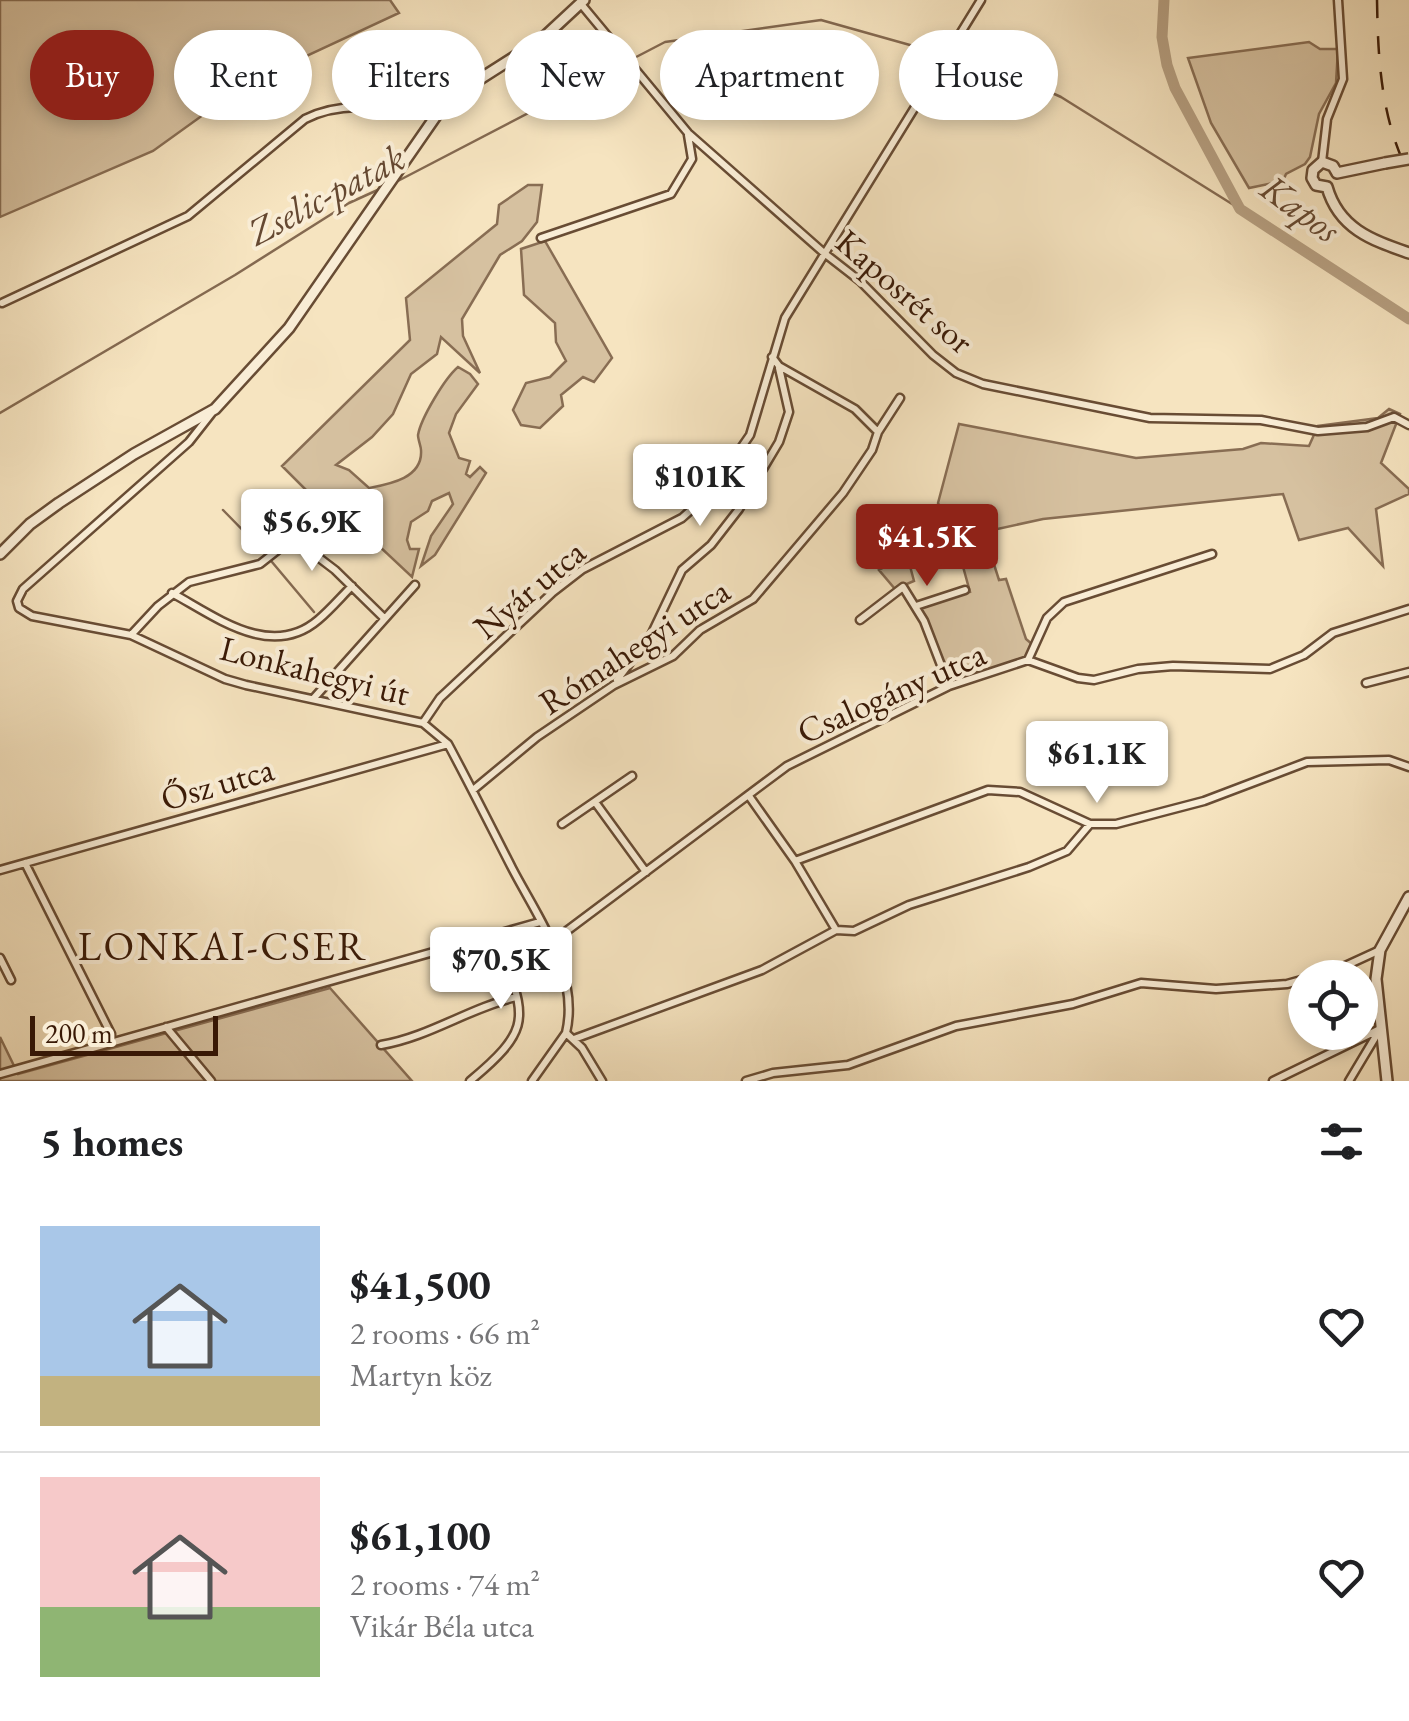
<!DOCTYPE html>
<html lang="en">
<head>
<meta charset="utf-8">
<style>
  :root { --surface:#fff; --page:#f2f2f2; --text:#202124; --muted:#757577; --line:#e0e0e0; --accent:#8f2418 }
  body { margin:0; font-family:"EB Garamond",serif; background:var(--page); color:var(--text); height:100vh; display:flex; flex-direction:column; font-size:38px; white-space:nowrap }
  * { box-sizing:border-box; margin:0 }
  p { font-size:32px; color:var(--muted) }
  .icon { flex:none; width:55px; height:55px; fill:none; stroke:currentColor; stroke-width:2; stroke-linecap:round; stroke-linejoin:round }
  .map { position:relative; height:1081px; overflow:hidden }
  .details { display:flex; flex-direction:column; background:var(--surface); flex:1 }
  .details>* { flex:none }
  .guide { position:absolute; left:30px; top:30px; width:1350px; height:90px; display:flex; gap:20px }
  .fabs { position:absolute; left:1288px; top:960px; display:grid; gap:20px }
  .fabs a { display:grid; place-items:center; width:90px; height:90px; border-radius:50%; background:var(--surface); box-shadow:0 5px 15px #0003; font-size:50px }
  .scale { position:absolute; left:30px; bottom:25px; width:188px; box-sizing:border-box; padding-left:10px; border:5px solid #391906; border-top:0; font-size:28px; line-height:35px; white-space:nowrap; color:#391906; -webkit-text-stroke:8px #f9edd6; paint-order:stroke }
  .price { position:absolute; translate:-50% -85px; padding:0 22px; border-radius:10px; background:#fff; color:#222; font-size:32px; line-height:65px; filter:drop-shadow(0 2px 5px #0008) }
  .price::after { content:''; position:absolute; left:50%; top:60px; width:30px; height:22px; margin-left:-15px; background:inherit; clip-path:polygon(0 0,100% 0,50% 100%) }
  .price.on { background:var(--accent); color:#fff }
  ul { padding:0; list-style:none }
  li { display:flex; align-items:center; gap:30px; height:250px; padding:0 40px }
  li+li { border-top:2px solid var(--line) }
  li span { display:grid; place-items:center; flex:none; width:280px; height:200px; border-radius:0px; color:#555 }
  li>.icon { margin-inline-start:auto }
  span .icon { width:120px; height:120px; fill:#fffc; stroke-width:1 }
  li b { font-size:42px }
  h2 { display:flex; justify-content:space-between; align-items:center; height:120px; padding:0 40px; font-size:42px }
  .tag { padding:0 35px; border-radius:45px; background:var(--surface); box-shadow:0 5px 15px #0003; font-size:35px; line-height:90px }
  .tag.on { background:var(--accent); color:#fff }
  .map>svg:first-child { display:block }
  .green { fill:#d6c1a0; stroke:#886d53; stroke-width:2.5 }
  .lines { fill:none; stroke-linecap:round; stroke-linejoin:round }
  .stream { stroke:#846950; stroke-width:2.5 }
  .river { stroke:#b69f81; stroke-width:11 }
  .minor-casing { stroke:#684c34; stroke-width:11 }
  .tertiary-casing { stroke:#684c34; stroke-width:14 }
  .minor { stroke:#f9edd6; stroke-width:6 }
  .tertiary { stroke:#f9edd6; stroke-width:9 }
  .rail { stroke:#391906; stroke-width:2.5; stroke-dasharray:18 18; stroke-linecap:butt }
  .tertiary-bridge-casing { stroke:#684c34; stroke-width:14; stroke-linecap:butt }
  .tertiary-bridge { stroke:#f9edd6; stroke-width:9 }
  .labels { text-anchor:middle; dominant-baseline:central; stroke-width:8; stroke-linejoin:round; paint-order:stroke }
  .street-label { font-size:35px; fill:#391906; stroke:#f9edd6 }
  .water-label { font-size:38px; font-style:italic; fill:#654831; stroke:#f9edd6 }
  .quarter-label { font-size:40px; letter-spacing:2.5px; fill:#391906; stroke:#f9edd6 }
</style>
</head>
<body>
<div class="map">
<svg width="1409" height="1081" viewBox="0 0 1409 1081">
  <rect width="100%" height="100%" fill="#f6e4c0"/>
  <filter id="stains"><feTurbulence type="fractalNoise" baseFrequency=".002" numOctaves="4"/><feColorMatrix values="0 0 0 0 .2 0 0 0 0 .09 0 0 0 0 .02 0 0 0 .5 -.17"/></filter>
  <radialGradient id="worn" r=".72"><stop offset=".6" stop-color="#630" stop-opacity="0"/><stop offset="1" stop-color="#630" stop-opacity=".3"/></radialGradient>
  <!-- green -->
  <path class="green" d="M 0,0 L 390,0 L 399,13 L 246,84 L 153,151 L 0,217 Z
    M 1309,42 L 1320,49 L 1338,49 L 1336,83 L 1319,114 L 1310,157 L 1305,164 L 1286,174 L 1283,181 L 1249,188 L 1211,123 L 1188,58 Z
    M 528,185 L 542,185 L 537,222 L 522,241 L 500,255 L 462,319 L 463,336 L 480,373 L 441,337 L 437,354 L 411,374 L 393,414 L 372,437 L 336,465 L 349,470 L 369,488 C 390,484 423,478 421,450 C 421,446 418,440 418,435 C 421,418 445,378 458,367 L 470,374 L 478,384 L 456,414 L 449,433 L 459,458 L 470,461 L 466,474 L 470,477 L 480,467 L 486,473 L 435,555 L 421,566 L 431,536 L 453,504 L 449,493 L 432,501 L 428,511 L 411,522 L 407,540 L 410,549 L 419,549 L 412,577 L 361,529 L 319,503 L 282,466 L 410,340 L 406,298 L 497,224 L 499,205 Z
    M 545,241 L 612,358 L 594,382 L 583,377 L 561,395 L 563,406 L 540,428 L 521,425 L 513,410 L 526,383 L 550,377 L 566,361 L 556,342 L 555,323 L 524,295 L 521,249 Z
    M 1389,409 L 1400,414 L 1381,463 L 1409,489 L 1409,494 L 1376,509 L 1383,566 L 1348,528 L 1299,540 L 1283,494 L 1043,519 L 956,538 L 938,503 L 959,424 L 1136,458 L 1243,449 L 1261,443 L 1309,446 L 1318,426 L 1378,418 Z
    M 907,555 L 914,581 L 895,589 L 879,570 Z
    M 991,555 L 999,580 L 1006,579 L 1026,639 L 1033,645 L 1025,658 L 955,680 L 949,677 L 920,607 L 970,592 L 962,563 L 975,562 Z
    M 330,988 L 412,1081 L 0,1081 L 0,1037 L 18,1074 Z"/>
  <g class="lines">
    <!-- stream -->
    <path class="stream" d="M 394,183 L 665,42 L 821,20 L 1006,72 L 1061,97 L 1240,209
      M 0,413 L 235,275 L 349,203 L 382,188
      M 223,510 L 266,554
      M 272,562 L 314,612"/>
    <!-- river -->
    <path class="river" d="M 1164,0 L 1162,37 L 1167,65 L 1175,88 L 1240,209 L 1409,319"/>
    <defs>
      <path id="minor" d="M 581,4 L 688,133 L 824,253 L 860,281 L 933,355 L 956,373 L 983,384 L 1150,418 L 1261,420 L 1318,431 L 1367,427 L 1394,417 L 1409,425
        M 1322,162 L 1327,119 L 1343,79 L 1338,0
        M 541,238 L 671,194 L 692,159 L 688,135
        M 2,303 L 188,216 L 305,119 C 347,98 390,110 435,115
        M 211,414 L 189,442 L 23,589 L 17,601 L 19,608 L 32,616 L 131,635 L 225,679 L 246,685 L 423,723 L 448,744 C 470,785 491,827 512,868 C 538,918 580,974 566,1033 L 582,1048 L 602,1081
        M 878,432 L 900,398
        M 263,508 L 293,538 L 335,570 L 384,618
        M 172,593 C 216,617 271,660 318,620 C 330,610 341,597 352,586
        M 916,606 L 965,590
        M 860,620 L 903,587 L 924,621 L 949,686
        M 131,635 L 158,606 L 189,582 L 260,564 L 293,538
        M 1028,660 L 1047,618 L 1064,602 L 1212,554
        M 617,680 L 651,635 L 682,570 L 711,545 L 739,509 L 779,442 L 789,412 L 779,368
        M 1366,683 L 1409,672
        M 314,698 L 415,585
        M 423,723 L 440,698 L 552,593 L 583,569 L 682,518 L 710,493 L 750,435 L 785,318 L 981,0
        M 473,790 L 537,737 L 614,685 L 673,656 L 700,630 L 753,599 L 843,493 L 872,450 L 878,432 L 855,409 L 779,366 L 772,357
        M 749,796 L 795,861 L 836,930
        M 595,802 L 646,872
        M 562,824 L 632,776
        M 795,861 L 988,790 L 1020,792 L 1090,824 L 1116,824 L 1204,801 L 1307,762 L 1389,760 L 1409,767
        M 25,863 L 111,1034
        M 0,870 L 448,744
        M 552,942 L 787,766 L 949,686 L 1028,660 L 1078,678 L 1094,680 L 1138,669 L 1173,666 L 1270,669 L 1304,655 L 1333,633 L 1409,609
        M 0,958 L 11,980
        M 1312,978 L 1332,972 L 1380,950
        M 166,1027 L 211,1081
        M 574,1039 L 762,970 L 836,930 L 854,931 L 909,905 L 1029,867 L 1067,851 L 1090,824
        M 381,1045 C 429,1037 469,1008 516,997
        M 0,1074 L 540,922
        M 470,1081 C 540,1023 521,1016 499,936
        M 532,1081 L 566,1033
        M 746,1081 L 773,1073 L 848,1065 L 956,1026 L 1073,1004 L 1141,983 L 1216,989 L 1287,984 L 1305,979
        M 1273,1081 L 1380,1029
        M 1349,1081 L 1379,1031"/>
      <path id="tertiary" d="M 1337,173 L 1333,166 L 1322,162 L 1313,170 L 1312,178 L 1316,185 L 1327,187 C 1339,229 1372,240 1409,253
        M 1337,173 L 1385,163
        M 0,554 L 30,524 L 59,503 L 134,454 L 215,409 L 289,328 L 447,100 L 541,40 L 584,0
        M 1387,1081 L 1376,979 L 1380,950 L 1409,897"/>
    </defs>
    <!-- minor casing -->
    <use href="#minor" class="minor-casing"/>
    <!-- tertiary casing -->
    <use href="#tertiary" class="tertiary-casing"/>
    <!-- minor -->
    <use href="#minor" class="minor"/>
    <!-- tertiary -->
    <use href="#tertiary" class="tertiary"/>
    <!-- rail -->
    <path class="rail" d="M 1377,0 C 1378,61 1381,119 1409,174"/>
    <defs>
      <path id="tertiary-bridge" d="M 1385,163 L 1409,159"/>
    </defs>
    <!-- tertiary-bridge casing -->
    <use href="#tertiary-bridge" class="tertiary-bridge-casing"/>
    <!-- tertiary-bridge -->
    <use href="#tertiary-bridge" class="tertiary-bridge"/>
  </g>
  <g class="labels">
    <!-- street labels -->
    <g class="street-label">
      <text transform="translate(905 291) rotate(41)">Kaposrét sor</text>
      <text transform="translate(529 589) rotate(-40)">Nyár utca</text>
      <text transform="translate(634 646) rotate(-33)">Rómahegyi utca</text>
      <text transform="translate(315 670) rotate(14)">Lonkahegyi út</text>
      <text transform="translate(891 692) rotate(-24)">Csalogány utca</text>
      <text transform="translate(217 783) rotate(-16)">Ősz utca</text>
    </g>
    <!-- water labels -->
    <g class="water-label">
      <text transform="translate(326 194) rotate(-28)">Zselic-patak</text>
      <text transform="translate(1301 208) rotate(36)">Kapos</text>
    </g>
    <!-- quarter labels -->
    <g class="quarter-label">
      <text x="223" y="946">LONKAI-CSER</text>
    </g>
  </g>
  <rect width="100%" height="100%" filter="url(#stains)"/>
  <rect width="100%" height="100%" fill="url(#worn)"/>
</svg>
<div class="fabs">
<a><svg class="icon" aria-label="locate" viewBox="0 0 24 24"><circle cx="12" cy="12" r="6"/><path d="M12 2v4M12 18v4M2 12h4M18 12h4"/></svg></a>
</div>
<div class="scale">200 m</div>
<b class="price" style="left:700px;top:529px">$101K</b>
<b class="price" style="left:312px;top:574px">$56.9K</b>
<b class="price on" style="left:927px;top:589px">$41.5K</b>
<b class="price" style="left:1097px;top:806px">$61.1K</b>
<b class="price" style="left:501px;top:1012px">$70.5K</b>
<div class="guide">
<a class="tag on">Buy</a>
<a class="tag">Rent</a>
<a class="tag">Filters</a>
<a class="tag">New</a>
<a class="tag">Apartment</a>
<a class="tag">House</a>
</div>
</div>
<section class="details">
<h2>5 homes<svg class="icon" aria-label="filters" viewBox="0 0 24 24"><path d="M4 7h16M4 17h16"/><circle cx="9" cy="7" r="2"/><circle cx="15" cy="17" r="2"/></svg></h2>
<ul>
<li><span style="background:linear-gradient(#a9c7e8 75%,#c2b280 0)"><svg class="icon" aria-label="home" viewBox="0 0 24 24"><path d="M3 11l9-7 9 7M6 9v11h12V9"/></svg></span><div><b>$41,500</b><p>2 rooms · 66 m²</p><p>Martyn köz</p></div><svg class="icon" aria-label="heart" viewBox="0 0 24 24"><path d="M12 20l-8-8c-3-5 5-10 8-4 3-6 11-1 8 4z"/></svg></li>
<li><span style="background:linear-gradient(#f6c9c9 65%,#8fb573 0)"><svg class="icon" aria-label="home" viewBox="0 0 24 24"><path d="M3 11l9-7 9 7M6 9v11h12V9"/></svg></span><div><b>$61,100</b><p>2 rooms · 74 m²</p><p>Vikár Béla utca</p></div><svg class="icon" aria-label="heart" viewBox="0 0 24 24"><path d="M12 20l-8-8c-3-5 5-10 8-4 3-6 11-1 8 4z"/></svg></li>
</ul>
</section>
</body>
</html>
